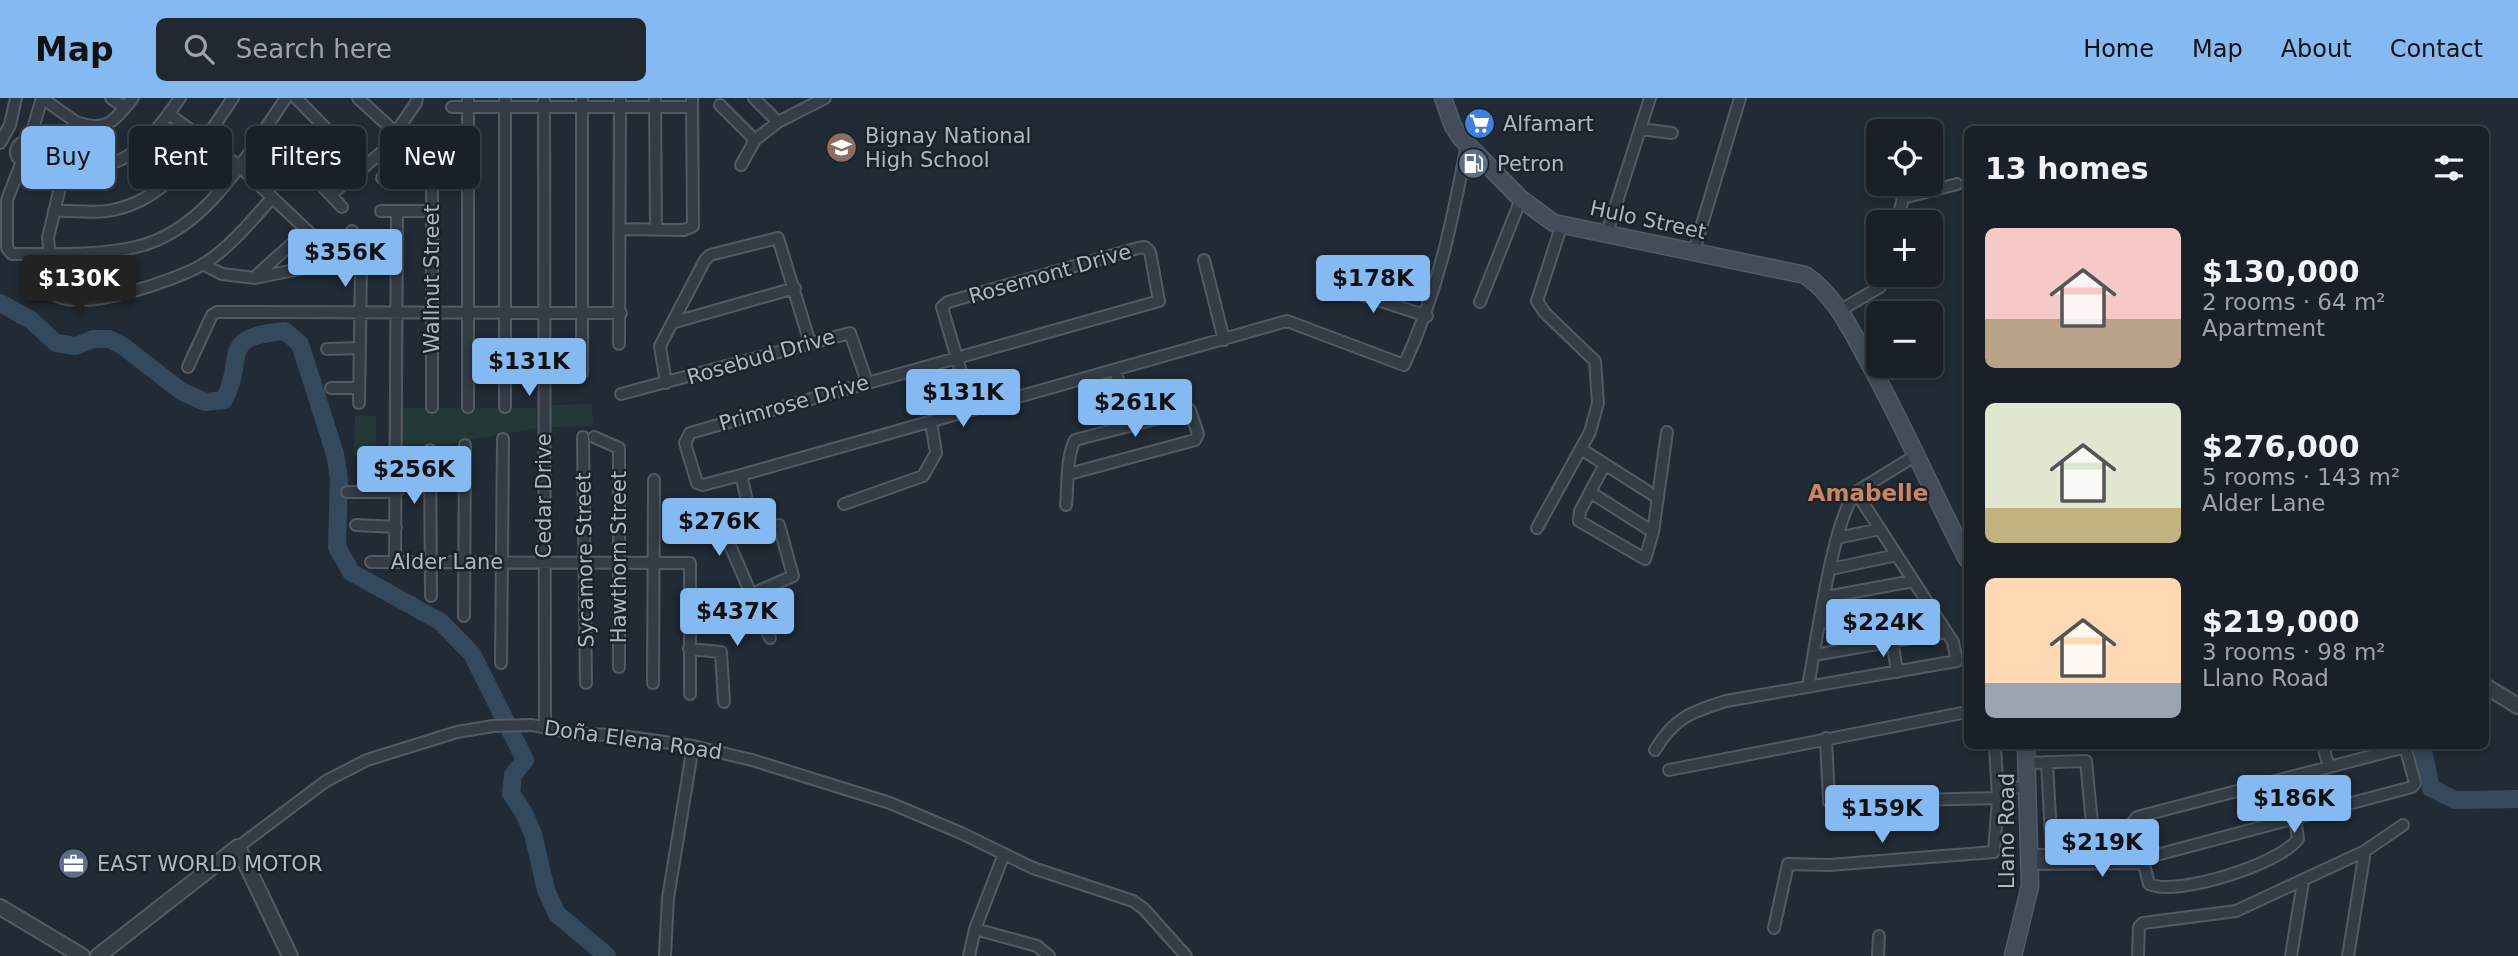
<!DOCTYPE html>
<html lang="en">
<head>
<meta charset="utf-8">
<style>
  :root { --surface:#192028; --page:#222830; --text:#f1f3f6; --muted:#9fa3a8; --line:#373e45; --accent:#85b9f1 }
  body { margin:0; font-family:"DejaVu Sans",sans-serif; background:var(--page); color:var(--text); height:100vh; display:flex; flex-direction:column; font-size:26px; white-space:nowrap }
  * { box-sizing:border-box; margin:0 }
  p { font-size:23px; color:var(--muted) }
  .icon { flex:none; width:38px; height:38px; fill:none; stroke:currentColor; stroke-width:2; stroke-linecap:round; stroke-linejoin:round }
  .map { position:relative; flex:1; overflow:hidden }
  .panel { position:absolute; left:1964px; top:28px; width:525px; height:623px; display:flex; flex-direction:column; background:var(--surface); border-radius:10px; box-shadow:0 4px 10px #0003,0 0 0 2px var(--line) }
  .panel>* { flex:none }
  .hud { position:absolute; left:21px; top:28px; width:665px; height:63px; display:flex; gap:14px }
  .buttons { position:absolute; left:1866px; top:21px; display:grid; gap:14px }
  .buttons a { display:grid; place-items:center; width:77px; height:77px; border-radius:10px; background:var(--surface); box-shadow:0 4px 10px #0003,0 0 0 2px var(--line); font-size:35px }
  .price { position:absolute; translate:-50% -60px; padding:0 16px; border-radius:7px; background:var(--accent); color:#111; font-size:23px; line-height:46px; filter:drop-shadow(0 2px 4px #0008) }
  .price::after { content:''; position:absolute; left:50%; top:42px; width:21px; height:16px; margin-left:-10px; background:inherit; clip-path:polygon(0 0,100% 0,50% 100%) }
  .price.active { background:#222; color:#fff }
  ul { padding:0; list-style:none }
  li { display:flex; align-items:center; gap:21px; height:175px; padding:0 21px }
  li span { display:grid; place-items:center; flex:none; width:196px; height:140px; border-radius:10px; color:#555 }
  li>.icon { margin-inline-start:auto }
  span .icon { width:84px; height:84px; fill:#fffc; stroke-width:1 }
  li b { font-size:30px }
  h2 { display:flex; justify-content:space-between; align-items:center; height:84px; padding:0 21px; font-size:30px }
  .pill { padding:0 24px; border-radius:10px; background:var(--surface); box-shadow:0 4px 10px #0003,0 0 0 2px var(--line); font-size:24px; line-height:63px }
  .pill.active { background:var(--accent); color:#111 }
  header { display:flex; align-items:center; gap:42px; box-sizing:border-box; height:98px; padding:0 35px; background:var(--accent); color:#111 }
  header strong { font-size:33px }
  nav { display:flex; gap:38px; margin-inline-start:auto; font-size:24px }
  .search { width:490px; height:63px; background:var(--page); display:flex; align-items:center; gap:18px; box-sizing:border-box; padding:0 24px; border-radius:10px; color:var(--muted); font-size:26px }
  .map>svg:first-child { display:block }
  .green { fill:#243837 }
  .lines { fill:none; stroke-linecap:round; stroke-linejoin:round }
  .river { stroke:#35495c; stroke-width:18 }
  .minor-casing { stroke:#525b64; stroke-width:14 }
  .tertiary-casing { stroke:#525b64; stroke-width:18 }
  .secondary-casing { stroke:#525b64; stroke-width:19 }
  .minor { stroke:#343d46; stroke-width:10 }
  .tertiary { stroke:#343d46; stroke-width:14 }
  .secondary { stroke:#424d59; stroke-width:16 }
  .labels { text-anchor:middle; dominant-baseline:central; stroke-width:5; stroke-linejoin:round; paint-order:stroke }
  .poi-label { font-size:21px; fill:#aeb8c3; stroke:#1a222a; text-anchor:start }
  .street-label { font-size:21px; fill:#aeb8c3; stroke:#1a222a }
  .neighbourhood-label { font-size:23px; font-weight:bold; fill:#cc8560; stroke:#1a222a }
</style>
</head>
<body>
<header>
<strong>Map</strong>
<div class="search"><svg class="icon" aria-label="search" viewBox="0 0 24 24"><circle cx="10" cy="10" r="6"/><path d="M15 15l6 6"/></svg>Search here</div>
<nav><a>Home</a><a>Map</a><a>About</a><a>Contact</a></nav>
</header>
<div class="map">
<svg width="2518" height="858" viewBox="0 0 2518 858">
  <rect width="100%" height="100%" fill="#212b35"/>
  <!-- green -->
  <path class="green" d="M 592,306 L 593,328 L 549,329 L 549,307 Z
    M 399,310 L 536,310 L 537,330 L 450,346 L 399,347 Z
    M 355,318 L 376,318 L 376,358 L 354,358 Z"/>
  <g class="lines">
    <!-- river -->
    <path class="river" d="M 0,205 L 31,222 L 56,245 L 76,248 L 93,241 L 109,241 L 123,248 L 181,293 L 205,304 L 224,302 C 247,259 216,239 285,233 L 300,246 L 335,356 L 339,380 L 337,449 L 351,474 L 441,524 L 472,556 L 525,662 L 513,677 L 511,695 L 524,715 L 533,736 L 546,792 L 557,816 L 607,858
      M 2422,648 L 2431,690 L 2455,702 L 2518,701"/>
    <defs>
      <path id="minor" d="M 42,0 L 76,24 L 65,46
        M 111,0 L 125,10
        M 296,0 L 364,69
        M 358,0 L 396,35
        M 468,0 L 468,309
        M 505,0 L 505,309
        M 544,0 L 545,629
        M 655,0 L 656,132
        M 754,0 L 778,24
        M 720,7 L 755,42
        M 452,9 L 692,9
        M 169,16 L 239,68 L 333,157
        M 76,24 C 107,35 114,23 133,0
        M 266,29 L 342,109
        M 1640,31 L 1672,35
        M 29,44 L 42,0
        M16 54a10 10 0 1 1 20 0a10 10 0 1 1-20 0Z
        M 0,45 L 10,27 L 16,0
        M 34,58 C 113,83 136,63 180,0
        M 22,63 L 7,102 L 7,150 L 12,156 C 54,156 96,158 136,149 C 208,132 247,56 286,0
        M 741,67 L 755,42 L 778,24 L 825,0
        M 65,68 L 48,140 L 54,196 C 79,216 176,182 202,167 C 229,151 252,122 272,100
        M 382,80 L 431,79
        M 332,96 L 383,53 L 416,5 L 417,0
        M 54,113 C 73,112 95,116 113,112 C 172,100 202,45 233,0
        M 381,113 L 432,113
        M 1897,124 L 1903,100 L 1957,86
        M 620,131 L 684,132 L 693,128 L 692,0
        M 1607,135 L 1650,0
        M 1694,153 L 1740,0
        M 1204,162 L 1224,242
        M 203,166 L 222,176 L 255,180 L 314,168 L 333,157 L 352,133
        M 257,177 L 307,132
        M 1329,186 L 1427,218
        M 1480,204 L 1521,101
        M 1839,213 L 1880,189 L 1887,177
        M 675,224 L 795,190
        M 619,246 L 620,0
        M 327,251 L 359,250
        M 188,269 L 212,217 L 217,214 L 621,215
        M 1115,272 L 1131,325
        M 582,275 L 582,0
        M 666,285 L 660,248 L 705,162 L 710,157 L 778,140 L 810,245
        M 331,290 L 359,290
        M 621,296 L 850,235 L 867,284
        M 359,305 L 361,168
        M 432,309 L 432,51 L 435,46 L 468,45
        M 972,312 L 942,209 L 948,204 L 1138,150 L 1145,149 L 1150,154 L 1159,203 L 690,335 L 685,345 L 697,385 L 703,387 L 741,377 L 1287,223 L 1404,267 C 1438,194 1452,125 1467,46
        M 583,339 L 586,585
        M 594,339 L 619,350 L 619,569
        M 1581,351 L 1658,400
        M 430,352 L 431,498
        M 1604,368 L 1580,413 L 1579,423 L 1645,461 L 1653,434 L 1667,334
        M 741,377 L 754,432 L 732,440 L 729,445 L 770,540
        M 347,394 L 397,394
        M 1590,394 L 1653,434
        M 844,406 L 923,378 L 936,355 L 931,324
        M 1066,407 C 1068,388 1066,359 1075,342 L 1190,312 L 1198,336 L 1195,342 L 1069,376
        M 356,427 L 396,429
        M 1537,430 L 1590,334 L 1598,305 L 1595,263 L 1545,215 L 1537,203 L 1562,126
        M 1837,440 L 1880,431
        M 371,464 L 690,465 L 690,596
        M 395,464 L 397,113
        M 1831,471 L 1897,457
        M 752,496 L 793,478 L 779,427 L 754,432
        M 1826,499 L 1913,483
        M 1888,515 L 1897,574
        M 464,518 L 465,347
        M 1821,525 L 1930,508
        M 689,551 L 721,554 L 724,604
        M 1814,557 L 1946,534
        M 501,565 L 503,341
        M 653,585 L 654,382
        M 1808,588 C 1816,548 1833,419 1856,394 L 1918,356
        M 1826,640 L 1829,704 L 1998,700
        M 2323,648 L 2329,669
        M 1655,652 C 1674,620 1691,614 1726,603 L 1957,563 L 1953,544 L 1856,394
        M 2047,664 L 2052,757
        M 2028,665 L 2086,663 L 2095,757
        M 1669,672 L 1967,614
        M 1998,690 L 2029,689
        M 2295,720 L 2298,741 C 2280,766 2176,799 2149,786 L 2133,724 L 2137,719 L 2406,649
        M 238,749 L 326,683 L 367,662 L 457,634 L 493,628 L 532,627 L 575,636 L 615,637 L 693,648 L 752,662 L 890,705 L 961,735 L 1033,770 L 1133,803 L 1144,811 L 1186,858
        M 2031,757 L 2146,758
        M 2031,766 L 2143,765 L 2149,759 L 2412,689 L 2415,685 L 2405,648
        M 1774,830 L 1788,766 L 1829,767 L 1994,754 L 1998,700 L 1995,648
        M 975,831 L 1037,848 L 1049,858
        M 665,858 L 668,800 L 693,648
        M 969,858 L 975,831 L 1004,756
        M 1878,858 L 1879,838
        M 2138,858 L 2139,829 L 2143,825 L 2236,813 L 2365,753 L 2403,727
        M 2291,858 L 2303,784
        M 2348,858 L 2365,753"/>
      <path id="tertiary" d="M 2485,588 L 2518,608
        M 0,809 L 82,858
        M 98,858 L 238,749 L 290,858"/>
      <path id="secondary" d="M 1443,0 L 1453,28 L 1460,39 L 1521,101 L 1554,125 L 1805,177 C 1835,197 1851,232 1868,263 C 1904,328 1933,395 1967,461
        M 2013,858 L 2030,788 L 2026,648"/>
    </defs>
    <!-- minor casing -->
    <use href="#minor" class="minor-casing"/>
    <!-- tertiary casing -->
    <use href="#tertiary" class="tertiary-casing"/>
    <!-- secondary casing -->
    <use href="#secondary" class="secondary-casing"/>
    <!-- minor -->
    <use href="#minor" class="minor"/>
    <!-- tertiary -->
    <use href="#tertiary" class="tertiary"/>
    <!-- secondary -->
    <use href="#secondary" class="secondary"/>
  </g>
  <!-- icons -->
  <defs>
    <symbol id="supermarket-disc" viewBox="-11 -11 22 22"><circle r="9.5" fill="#3f7fe0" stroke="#1a222a"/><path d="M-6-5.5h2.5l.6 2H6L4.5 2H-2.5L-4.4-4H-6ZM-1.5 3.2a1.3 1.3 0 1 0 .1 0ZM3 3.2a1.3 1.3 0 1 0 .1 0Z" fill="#fff"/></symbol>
    <symbol id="school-disc" viewBox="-11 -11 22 22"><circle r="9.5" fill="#8d6e63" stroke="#1a222a"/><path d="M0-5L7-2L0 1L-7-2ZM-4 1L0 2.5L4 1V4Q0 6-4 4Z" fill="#fff"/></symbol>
    <symbol id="fuel-disc" viewBox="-11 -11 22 22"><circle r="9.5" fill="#5c6f8a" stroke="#1a222a"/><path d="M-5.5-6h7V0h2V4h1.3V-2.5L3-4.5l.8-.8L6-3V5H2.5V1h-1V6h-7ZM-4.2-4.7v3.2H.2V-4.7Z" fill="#fff"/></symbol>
    <symbol id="office-disc" viewBox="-11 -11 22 22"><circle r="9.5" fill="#5c6f8a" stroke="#1a222a"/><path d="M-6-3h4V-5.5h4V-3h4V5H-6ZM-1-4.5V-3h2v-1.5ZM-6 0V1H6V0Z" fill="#fff"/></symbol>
  </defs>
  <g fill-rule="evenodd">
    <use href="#supermarket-disc" x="1462" y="8" width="35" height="35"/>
    <use href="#school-disc" x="824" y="32" width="35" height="35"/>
    <use href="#fuel-disc" x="1456" y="48" width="35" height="35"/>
    <use href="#office-disc" x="56" y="748" width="35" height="35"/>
  </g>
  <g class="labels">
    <!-- poi labels -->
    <g class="poi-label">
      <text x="1503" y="26">Alfamart</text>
      <text x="865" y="38">Bignay National<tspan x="865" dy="24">High School</tspan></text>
      <text x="1497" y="66">Petron</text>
      <text x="97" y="766">EAST WORLD MOTOR</text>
    </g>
    <!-- street labels -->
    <g class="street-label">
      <text transform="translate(1648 122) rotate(12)">Hulo Street</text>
      <text transform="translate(1050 176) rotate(-16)">Rosemont Drive</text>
      <text transform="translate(432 181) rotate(-90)">Wallnut Street</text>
      <text transform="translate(761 259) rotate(-16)">Rosebud Drive</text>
      <text transform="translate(794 305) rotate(-16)">Primrose Drive</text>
      <text transform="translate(544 398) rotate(-90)">Cedar Drive</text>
      <text transform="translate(619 459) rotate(-90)">Hawthorn Street</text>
      <text transform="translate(585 462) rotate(-91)">Sycamore Street</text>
      <text x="447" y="464">Alder Lane</text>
      <text transform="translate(633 642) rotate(8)">Doña Elena Road</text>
      <text transform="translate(2007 733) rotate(-90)">Llano Road</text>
    </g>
    <!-- neighbourhood labels -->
    <g class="neighbourhood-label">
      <text x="1868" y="395">Amabelle</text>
    </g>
  </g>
</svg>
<div class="buttons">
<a><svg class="icon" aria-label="locate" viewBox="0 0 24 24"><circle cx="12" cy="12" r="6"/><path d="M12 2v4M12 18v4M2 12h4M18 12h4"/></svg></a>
<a>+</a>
<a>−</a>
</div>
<b class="price" style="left:345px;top:191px">$356K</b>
<b class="price active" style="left:79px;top:217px">$130K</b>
<b class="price" style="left:1373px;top:217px">$178K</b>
<b class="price" style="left:529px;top:300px">$131K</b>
<b class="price" style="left:963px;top:331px">$131K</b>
<b class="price" style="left:1135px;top:341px">$261K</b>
<b class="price" style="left:414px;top:408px">$256K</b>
<b class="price" style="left:719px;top:460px">$276K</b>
<b class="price" style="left:737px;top:550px">$437K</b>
<b class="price" style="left:1883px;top:561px">$224K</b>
<b class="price" style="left:2294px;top:737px">$186K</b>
<b class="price" style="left:1882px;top:747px">$159K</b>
<b class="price" style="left:2102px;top:781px">$219K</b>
<div class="hud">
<a class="pill active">Buy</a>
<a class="pill">Rent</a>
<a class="pill">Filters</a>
<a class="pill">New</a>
</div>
<section class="panel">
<h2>13 homes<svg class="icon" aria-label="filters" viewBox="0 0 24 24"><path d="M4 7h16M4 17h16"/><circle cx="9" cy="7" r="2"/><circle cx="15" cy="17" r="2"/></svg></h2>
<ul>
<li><span style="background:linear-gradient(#f6c9c9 65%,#b9a48a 0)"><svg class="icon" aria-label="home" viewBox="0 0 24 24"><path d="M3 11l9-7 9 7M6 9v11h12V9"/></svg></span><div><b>$130,000</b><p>2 rooms · 64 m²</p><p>Apartment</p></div></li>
<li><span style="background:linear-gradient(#dfe7d0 75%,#c2b280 0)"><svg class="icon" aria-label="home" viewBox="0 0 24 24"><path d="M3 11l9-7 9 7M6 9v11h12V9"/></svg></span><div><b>$276,000</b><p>5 rooms · 143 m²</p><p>Alder Lane</p></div></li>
<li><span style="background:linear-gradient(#ffd9b3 75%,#9aa5b1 0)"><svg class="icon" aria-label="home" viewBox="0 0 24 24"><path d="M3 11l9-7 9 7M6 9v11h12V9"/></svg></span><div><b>$219,000</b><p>3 rooms · 98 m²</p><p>Llano Road</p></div></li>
</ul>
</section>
</div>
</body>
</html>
